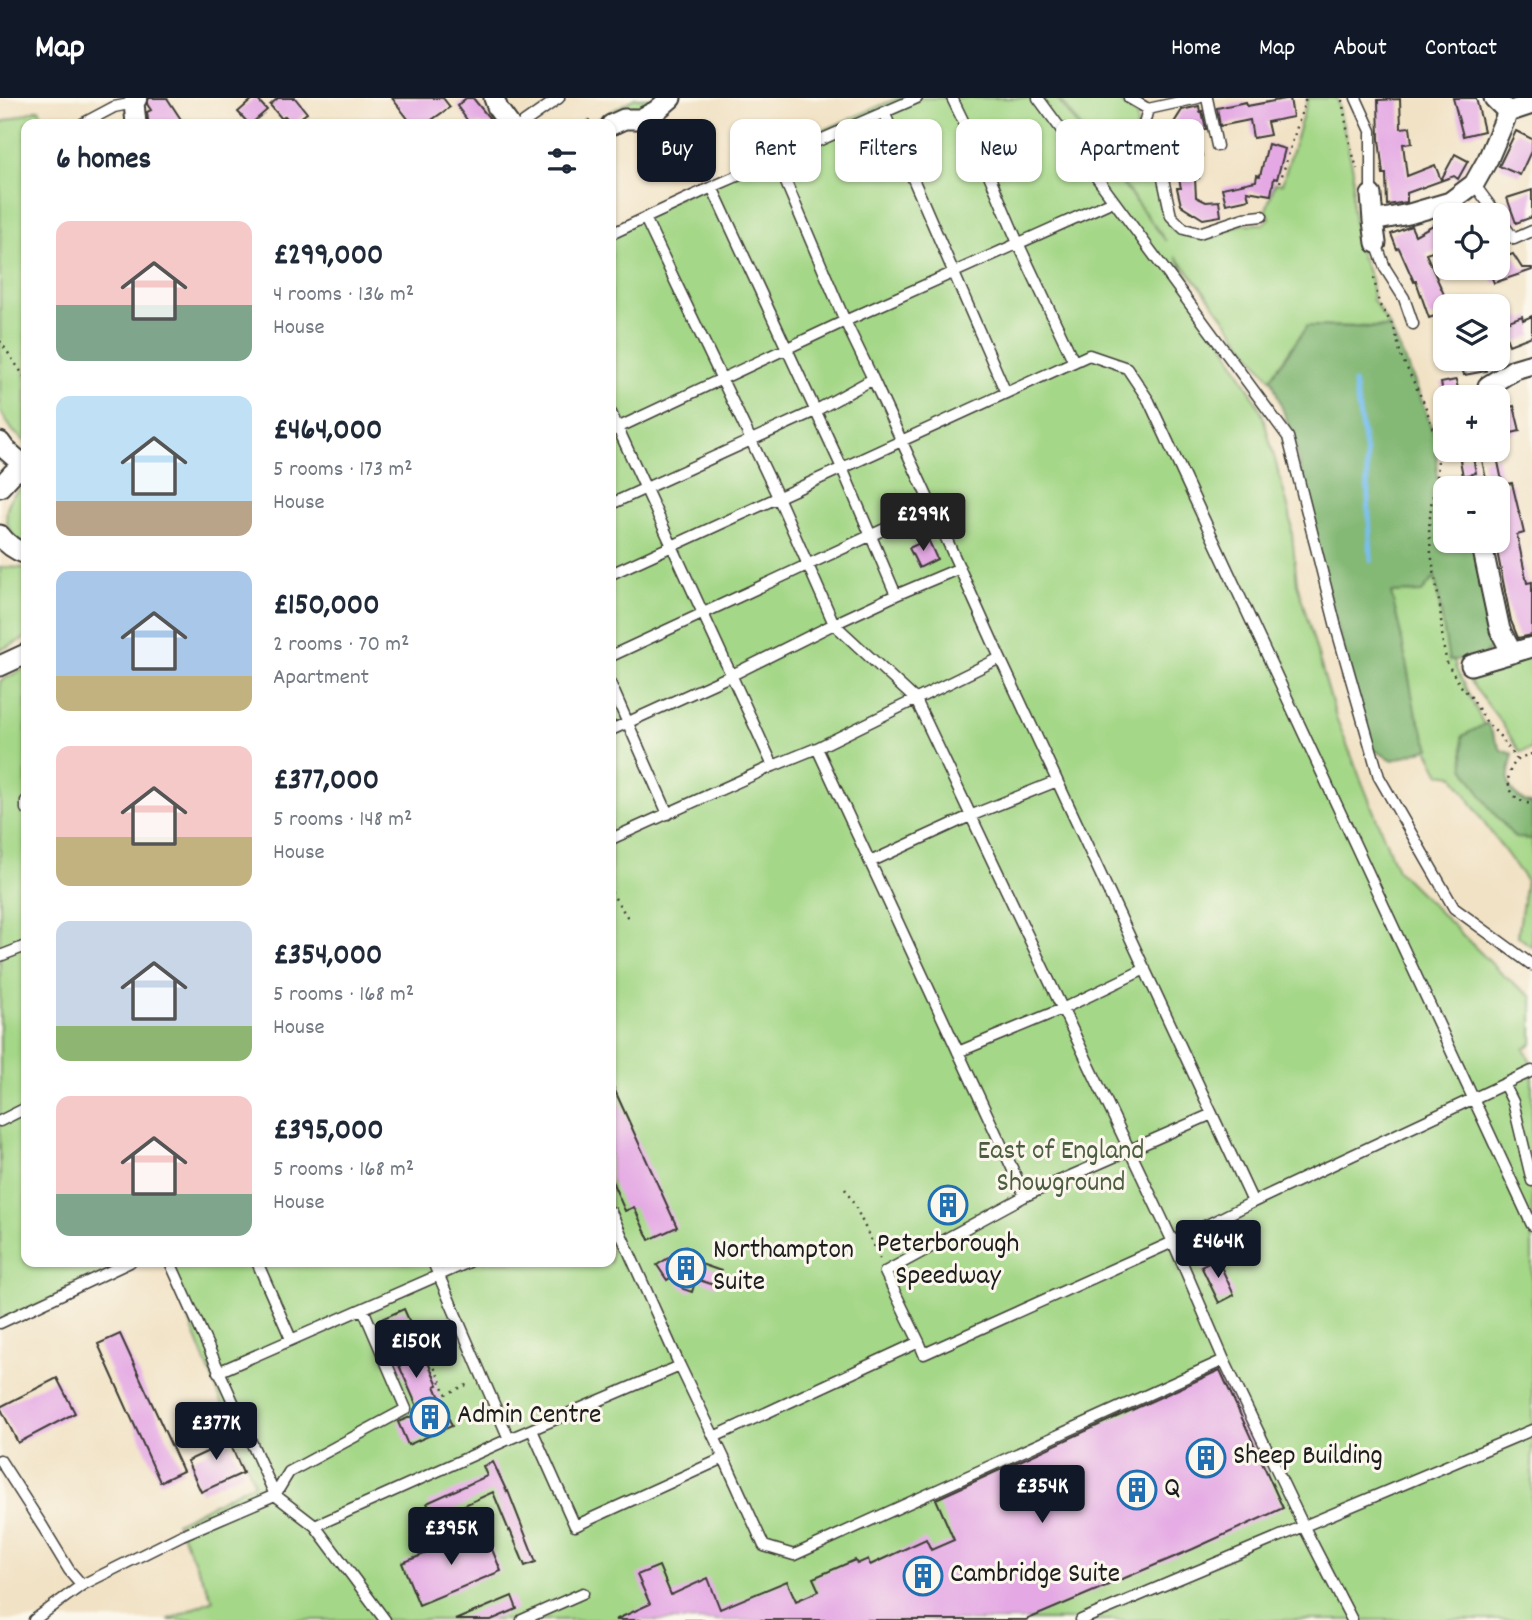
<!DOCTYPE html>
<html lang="en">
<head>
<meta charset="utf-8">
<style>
  :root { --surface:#fff; --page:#f2f2f3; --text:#1f2937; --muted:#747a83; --accent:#111827 }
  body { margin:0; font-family:Dekko,sans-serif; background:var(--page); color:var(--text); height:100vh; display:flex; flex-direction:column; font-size:26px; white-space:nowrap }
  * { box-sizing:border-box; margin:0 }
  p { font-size:23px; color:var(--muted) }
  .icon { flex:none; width:38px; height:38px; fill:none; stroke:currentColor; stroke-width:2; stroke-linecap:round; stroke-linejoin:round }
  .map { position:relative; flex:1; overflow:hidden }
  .panel { position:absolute; left:21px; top:21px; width:595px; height:1148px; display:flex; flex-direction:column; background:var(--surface); border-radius:14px; box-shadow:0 2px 5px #0004 }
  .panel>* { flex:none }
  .top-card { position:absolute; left:637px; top:21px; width:665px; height:63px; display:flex; gap:14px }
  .fabs { position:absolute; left:1433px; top:105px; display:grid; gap:14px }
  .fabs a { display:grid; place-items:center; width:77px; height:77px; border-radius:14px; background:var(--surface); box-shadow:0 2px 5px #0004; font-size:35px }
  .price { position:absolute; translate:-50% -60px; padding:0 16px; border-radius:7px; background:var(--accent); color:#fff; font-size:23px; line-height:46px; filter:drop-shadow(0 2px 4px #0008) }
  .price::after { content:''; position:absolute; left:50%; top:42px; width:21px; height:16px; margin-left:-10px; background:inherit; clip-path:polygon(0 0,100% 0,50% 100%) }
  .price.active { background:#222; color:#fff }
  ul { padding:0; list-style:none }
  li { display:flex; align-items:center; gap:21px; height:175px; padding:0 35px }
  li span { display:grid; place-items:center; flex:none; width:196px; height:140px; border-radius:14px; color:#555 }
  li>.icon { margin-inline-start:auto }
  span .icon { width:84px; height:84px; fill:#fffc; stroke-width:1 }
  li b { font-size:30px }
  h2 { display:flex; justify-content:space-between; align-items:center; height:84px; padding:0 35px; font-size:30px }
  .pill { padding:0 24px; border-radius:14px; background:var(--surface); box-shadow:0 2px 5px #0004; font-size:24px; line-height:63px }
  .pill.active { background:var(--accent); color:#fff }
  header { display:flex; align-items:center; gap:42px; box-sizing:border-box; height:98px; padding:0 35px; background:var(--accent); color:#fff }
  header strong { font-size:33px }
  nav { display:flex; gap:38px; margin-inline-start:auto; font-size:24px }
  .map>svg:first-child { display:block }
  .green { fill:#a4d787; stroke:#607a52; stroke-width:2 }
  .forest { fill:#83b874; stroke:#506a48; stroke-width:2 }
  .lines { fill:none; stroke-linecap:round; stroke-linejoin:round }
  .stream { stroke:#79bff1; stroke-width:5 }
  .building { fill:#e4a8e4 }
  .service-casing { stroke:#3c3a35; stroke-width:13 }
  .minor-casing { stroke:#3c3a35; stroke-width:23 }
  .path { stroke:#3c3a35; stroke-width:2.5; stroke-dasharray:2 5; stroke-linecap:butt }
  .service { stroke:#fff; stroke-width:10 }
  .minor { stroke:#fff; stroke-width:19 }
  .labels { text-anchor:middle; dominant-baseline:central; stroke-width:6; stroke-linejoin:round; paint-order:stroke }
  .park-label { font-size:28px; fill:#4c5d41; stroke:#fbf7ec }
  .poi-label { font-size:28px; fill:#1c1c1c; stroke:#fbf7ec; text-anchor:start }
</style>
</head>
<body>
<header>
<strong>Map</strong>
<nav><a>Home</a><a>Map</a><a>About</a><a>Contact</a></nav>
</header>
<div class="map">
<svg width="1532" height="1522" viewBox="0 0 1532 1522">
  <rect width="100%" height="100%" fill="#fbf7ec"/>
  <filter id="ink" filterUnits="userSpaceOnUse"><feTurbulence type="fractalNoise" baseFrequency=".0143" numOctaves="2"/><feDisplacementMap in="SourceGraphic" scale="14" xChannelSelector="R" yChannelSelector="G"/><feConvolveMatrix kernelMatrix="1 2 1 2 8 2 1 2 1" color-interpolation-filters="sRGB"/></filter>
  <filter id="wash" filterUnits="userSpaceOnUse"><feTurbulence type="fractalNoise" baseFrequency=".00686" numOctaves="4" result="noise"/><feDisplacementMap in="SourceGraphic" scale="28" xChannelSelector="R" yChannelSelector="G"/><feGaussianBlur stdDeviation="1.57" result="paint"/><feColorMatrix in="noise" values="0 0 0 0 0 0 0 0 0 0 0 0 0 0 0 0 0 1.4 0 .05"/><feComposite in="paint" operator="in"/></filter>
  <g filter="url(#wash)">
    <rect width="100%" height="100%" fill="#f1e2c5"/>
    <!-- green -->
    <path class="green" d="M 635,0 L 658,0 L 648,8 L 618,17 L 598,26 L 589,26 Z
      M 898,0 L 1056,0 L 1166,143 L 1059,0 L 1115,0 L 1137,17 L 1137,27 L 1135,44 L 1157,76 L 1160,108 L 1168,125 L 1174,133 L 1196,140 L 1213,139 L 1242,126 L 1264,126 L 1270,120 L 1266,112 L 1275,85 L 1282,86 L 1308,0 L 1337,0 L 1353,72 L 1352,108 L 1355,130 L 1361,158 L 1371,181 L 1373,202 L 1390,229 L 1307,228 L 1270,281 L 1204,193 L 1176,158 L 1262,315 L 1290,416 L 1297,485 L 1336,619 L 1397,772 L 1503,877 L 1532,899 L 1532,946 L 1524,950 L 1532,966 L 1532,1522 L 168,1522 L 213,1502 L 176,1425 L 254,1385 L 166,1164 L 611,1164 L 611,133 L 656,109 L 771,55 Z
      M 39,11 L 46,26 L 26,26 L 26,344 L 13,333 L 0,313 L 0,25 Z
      M 26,387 L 26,447 C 0,435 0,399 26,387 Z
      M 0,469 L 26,470 L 26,540 L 0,552 Z
      M 1440,473 L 1456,571 L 1485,629 L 1468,640 L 1532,738 L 1532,849 L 1518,838 L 1526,782 L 1484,725 L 1454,678 L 1440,676 L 1425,647 L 1412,611 L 1389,490 Z
      M 1532,558 L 1532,651 L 1520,654 L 1501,624 L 1465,577 Z
      M 26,570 L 26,1164 L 144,1164 L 0,1223 L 0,583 Z"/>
    <!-- forest -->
    <path class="forest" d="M 1307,228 L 1390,230 L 1414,282 L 1436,341 L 1437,380 L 1462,388 L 1463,390 L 1446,390 L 1446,443 L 1474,443 L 1481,489 L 1503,538 L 1484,557 L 1449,563 L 1435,479 L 1422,494 L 1391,495 L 1400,532 L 1415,612 L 1430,650 L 1393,662 L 1370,650 L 1322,473 L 1294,342 L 1271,280 Z
      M 1487,625 L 1501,652 L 1513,656 C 1510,670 1503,688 1517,698 C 1523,703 1525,705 1532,705 L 1532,741 L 1515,740 L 1491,712 L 1464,670 L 1462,638 Z"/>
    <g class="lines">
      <!-- stream -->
      <path class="stream" d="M 1354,285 L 1366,355 L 1371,462"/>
    </g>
    <g id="blocks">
      <!-- building -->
      <path class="building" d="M 149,0 L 167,0 L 184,26 L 150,26 L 148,22 L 147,14 L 151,12 L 147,6 Z
        M 254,0 L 256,0 L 267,12 L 251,26 L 249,26 L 238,14 Z
        M 278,0 L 295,0 L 307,15 L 292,26 L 285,18 L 282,21 L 270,7 Z
        M 392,0 L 443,0 L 450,9 L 426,26 L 412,26 Z
        M 466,0 L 473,0 L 494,26 L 470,26 L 457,8 Z
        M 1290,0 L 1293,19 L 1267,24 L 1270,37 L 1253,40 L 1250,22 L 1220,28 L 1217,10 L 1246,4 L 1247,8 Z
        M 1453,0 L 1476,0 L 1484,33 L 1463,38 Z
        M 1400,1 L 1401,30 L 1410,29 L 1412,45 L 1403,46 L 1407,78 L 1435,67 L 1441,82 L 1455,56 L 1468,63 L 1458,81 L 1454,78 L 1407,95 L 1407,104 L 1387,107 L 1386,76 L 1383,76 L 1379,41 L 1378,2 Z
        M 1199,8 L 1200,14 L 1202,13 L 1206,31 L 1197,33 L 1202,58 L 1195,60 L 1199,80 L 1195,81 L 1196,99 L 1206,104 L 1219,103 L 1221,118 L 1203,121 L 1181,107 L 1177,90 L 1181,90 L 1168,34 L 1182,12 Z
        M 1516,33 L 1532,41 L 1532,51 L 1520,77 L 1499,68 Z
        M 1268,46 L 1285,51 L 1277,81 L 1274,80 L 1271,97 L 1247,93 L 1249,101 L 1226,106 L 1222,90 L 1256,83 L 1257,77 L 1260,78 Z
        M 1532,92 L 1532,119 L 1516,125 L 1507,100 Z
        M 1446,120 L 1446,149 L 1426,156 L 1446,201 L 1446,214 L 1429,220 L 1416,183 L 1414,184 L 1399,150 L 1397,151 L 1391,136 L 1411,128 L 1415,137 Z
        M 1513,156 L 1522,170 L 1532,170 L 1532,172 L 1494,185 L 1488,170 L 1502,170 L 1499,161 Z
        M 1522,218 L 1523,222 L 1532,218 L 1532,238 L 1509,247 L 1501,226 Z
        M 1460,261 L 1483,261 L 1486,273 L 1464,277 Z
        M 1456,282 L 1460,299 L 1444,299 L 1441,285 Z
        M 1514,308 L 1520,333 L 1503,337 L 1500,327 L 1498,328 L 1498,312 Z
        M 1473,359 L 1476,375 L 1463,378 L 1460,362 Z
        M 1497,359 L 1502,383 L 1487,386 L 1482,362 Z
        M 1512,385 L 1524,435 L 1517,437 L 1527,485 L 1532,484 L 1532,537 L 1518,540 L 1511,523 L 1495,443 L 1498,443 L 1498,390 L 1496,390 L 1496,388 Z
        M 928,441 L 937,461 L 919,470 L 909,450 Z
        M 611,984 L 677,1129 L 649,1142 L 634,1109 L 625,1113 L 611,1081 Z
        M 686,1149 L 695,1164 L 721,1173 L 717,1188 L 696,1181 L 692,1194 L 683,1191 L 673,1178 L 667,1182 L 657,1167 Z
        M 1217,1160 L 1234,1197 L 1219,1205 L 1201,1168 Z
        M 404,1211 L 438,1287 L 435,1288 L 452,1328 L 408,1347 L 398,1324 L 420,1315 L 379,1222 Z
        M 120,1236 L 183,1373 L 160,1384 L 98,1246 Z
        M 1220,1272 L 1283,1410 L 1193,1451 L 1026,1522 L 615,1522 L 650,1506 L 637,1477 L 659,1468 L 671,1497 L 708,1480 L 720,1511 L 787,1483 L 796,1503 L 819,1493 L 813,1480 L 855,1462 L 857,1466 L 868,1461 L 870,1467 L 926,1441 L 931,1452 L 954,1442 L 936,1401 Z
        M 57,1280 L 75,1315 L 18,1345 L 0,1309 Z
        M 223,1329 L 243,1375 L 201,1394 L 187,1363 L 213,1351 L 206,1337 Z
        M 493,1364 L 507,1394 L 508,1393 L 536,1464 L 525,1468 L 510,1432 L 509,1433 L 493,1394 L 434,1421 L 427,1405 L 487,1378 L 483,1368 Z
        M 484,1432 L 501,1473 L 419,1507 L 402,1465 Z
        M 512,1498 L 517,1511 L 491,1522 L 455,1522 Z"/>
    </g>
  </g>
  <g filter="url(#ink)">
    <use href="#blocks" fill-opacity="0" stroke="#3c3a35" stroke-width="2"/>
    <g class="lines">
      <defs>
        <path id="service" d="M 952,0 L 986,70 L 1018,145 L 1074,264
          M 1038,0 L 1288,339 L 1336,529 L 1379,679 L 1454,810 L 1532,867
          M 1129,0 L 1148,11 L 1198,0
          M 1207,0 L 1217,48
          M 1356,0 L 1371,33 L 1371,97
          M 1148,11 L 1142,33 L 1145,50 L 1160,67 L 1171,118 L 1184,131 L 1199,135 L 1244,120 L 1262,118
          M 884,14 L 1006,295
          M 82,26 L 114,9 L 134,5
          M 522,26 L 559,0
          M 776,61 L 845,223 L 873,281
          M 1474,86 L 1497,117
          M 1498,119 L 1514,141 L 1532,133
          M 645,120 L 778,399 L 834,526 L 916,602 L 1173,1144 L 1224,1262 L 1304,1429 L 1352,1522
          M 611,136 L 712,89 L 917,0
          M 1376,145 L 1385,170 L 1404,200 L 1413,226
          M 611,315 L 773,668
          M 611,333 L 845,223 L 1113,103
          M 611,406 L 815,313 L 873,281 L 932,409 L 611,558
          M 611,476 L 1089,257 L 1127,270 L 1149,303 L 1532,1127
          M 896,497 L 960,470
          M 611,587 L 668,716
          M 611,632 L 732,577 L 834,526 L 896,497 L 842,370 L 712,89
          M 817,650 L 1025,1098 L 1212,1016
          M 26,703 L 26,711
          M 611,741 L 773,668 L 817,650 L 1000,560
          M 870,764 L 970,718 L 1057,683
          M 0,858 L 26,848
          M 958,954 L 1062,911 L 1145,871
          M 1504,986 L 1513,1004 L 1532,1083
          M 0,1023 L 26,1010
          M 1253,1104 L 1532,973
          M 611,1114 L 680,1268 L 714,1339 L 919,1244 L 885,1174 L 1025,1098
          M 170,1164 L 275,1397 L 315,1428 L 385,1522
          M 257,1164 L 291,1241
          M 433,1164 L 509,1341
          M 0,1225 L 130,1164
          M 919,1244 L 924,1256 L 1173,1144 L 1253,1104 L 1000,560 L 932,409
          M 218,1274 L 469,1164
          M 532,1332 L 575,1428 L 724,1360 L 714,1339
          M 724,1360 L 764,1448 L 794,1457 L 1224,1262
          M 0,1362 L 43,1429 L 69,1472 L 82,1487
          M 315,1428 L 509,1341 L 680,1268
          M 34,1522 L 82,1487 L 182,1437 L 275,1397 L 289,1374 L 406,1311 L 363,1211
          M 522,1522 L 583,1495
          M 1081,1522 L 1532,1332"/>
        <path id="minor" d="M 494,0 L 498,11 L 509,26
          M 1494,0 L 1508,14 L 1532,6
          M 136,26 L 134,5 L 137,0
          M 611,27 L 624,21 L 640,21 L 656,13 L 671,0
          M 1371,97 L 1373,123
          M 1376,145 L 1373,123 L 1409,116 L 1450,104 L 1474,86 L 1488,61 L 1508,14
          M 1488,288 L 1515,271 L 1532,266
          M 0,344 L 5,351 L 26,369
          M 0,389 L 13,375 L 26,370
          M 0,437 C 7,447 15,452 26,456
          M 1481,443 L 1500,532 L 1512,555
          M 1471,567 L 1532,549
          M 0,568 L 26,556"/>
      </defs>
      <!-- service casing -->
      <use href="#service" class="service-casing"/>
      <!-- minor casing -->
      <use href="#minor" class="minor-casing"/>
      <!-- path -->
      <path class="path" d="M 1342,2 L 1349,42 L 1357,71
        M 582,26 L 594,19
        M 1280,84 L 1306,0
        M 1374,180 L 1379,206 L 1394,229 L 1401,258 L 1425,307 L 1436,341 L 1438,360 L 1437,380 L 1431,407 L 1429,431 L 1431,455 L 1440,509 L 1443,547 L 1447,565 L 1460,587 L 1471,599 L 1487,625 L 1499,637 L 1517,662
        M 0,243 L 26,281
        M 1532,656 C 1501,661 1500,702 1532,706
        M 611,794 L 630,823
        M 845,1091 L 856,1110 L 880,1161
        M 427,1261 L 430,1260 L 446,1295
        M 439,1299 L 471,1285"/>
      <!-- service -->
      <use href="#service" class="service"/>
      <!-- minor -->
      <use href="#minor" class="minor"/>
    </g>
  </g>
  <!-- icons -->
  <defs>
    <symbol id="building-ring" viewBox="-11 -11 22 22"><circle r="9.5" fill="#fbf7ec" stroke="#1f6fb2" stroke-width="1.5"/><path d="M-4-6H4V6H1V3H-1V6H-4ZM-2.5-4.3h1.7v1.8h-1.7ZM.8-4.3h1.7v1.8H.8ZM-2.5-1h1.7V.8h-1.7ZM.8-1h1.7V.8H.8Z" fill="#1f6fb2"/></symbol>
  </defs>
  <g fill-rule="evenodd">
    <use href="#building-ring" x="926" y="1085" width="44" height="44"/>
    <use href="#building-ring" x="664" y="1148" width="44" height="44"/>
    <use href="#building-ring" x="408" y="1297" width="44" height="44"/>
    <use href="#building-ring" x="1184" y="1338" width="44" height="44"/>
    <use href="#building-ring" x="1115" y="1370" width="44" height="44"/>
    <use href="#building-ring" x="901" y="1456" width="44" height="44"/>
  </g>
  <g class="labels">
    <!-- park labels -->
    <g class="park-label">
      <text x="1061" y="1055">East of England<tspan x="1061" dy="32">Showground</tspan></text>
    </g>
    <!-- poi labels -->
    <g class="poi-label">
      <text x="948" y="1148" text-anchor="middle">Peterborough<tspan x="948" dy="32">Speedway</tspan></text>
      <text x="713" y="1154">Northampton<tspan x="713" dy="32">Suite</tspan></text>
      <text x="457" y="1319">Admin Centre</text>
      <text x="1233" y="1360">Sheep Building</text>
      <text x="1164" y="1392">Q</text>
      <text x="950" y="1478">Cambridge Suite</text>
    </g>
  </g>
</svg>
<div class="fabs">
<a><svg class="icon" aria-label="locate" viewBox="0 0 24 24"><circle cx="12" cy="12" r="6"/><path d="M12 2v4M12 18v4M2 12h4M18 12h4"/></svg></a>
<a><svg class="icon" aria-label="layers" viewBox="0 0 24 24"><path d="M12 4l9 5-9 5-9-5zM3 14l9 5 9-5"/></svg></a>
<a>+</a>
<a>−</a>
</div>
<b class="price active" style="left:923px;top:455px">£299K</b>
<b class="price" style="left:1218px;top:1182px">£464K</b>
<b class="price" style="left:416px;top:1282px">£150K</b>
<b class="price" style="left:216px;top:1364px">£377K</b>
<b class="price" style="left:1042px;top:1427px">£354K</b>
<b class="price" style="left:451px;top:1469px">£395K</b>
<div class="top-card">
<a class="pill active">Buy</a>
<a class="pill">Rent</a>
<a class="pill">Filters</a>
<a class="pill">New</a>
<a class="pill">Apartment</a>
</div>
<section class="panel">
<h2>6 homes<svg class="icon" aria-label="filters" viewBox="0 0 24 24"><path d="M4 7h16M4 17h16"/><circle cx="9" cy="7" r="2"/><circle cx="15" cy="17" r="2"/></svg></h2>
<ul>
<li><span style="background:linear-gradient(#f6c9c9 60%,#7fa58c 0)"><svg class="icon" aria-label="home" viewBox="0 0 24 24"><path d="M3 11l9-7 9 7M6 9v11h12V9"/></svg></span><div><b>£299,000</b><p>4 rooms · 136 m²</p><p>House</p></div></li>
<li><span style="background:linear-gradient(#bfe0f5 75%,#b9a48a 0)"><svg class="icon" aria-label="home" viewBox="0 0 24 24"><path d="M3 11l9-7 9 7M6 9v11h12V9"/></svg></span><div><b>£464,000</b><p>5 rooms · 173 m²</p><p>House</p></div></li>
<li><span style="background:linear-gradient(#a9c7e8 75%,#c2b280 0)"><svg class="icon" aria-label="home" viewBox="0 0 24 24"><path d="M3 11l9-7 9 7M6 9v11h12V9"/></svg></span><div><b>£150,000</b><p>2 rooms · 70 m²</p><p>Apartment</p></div></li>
<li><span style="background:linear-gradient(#f6c9c9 65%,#c2b280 0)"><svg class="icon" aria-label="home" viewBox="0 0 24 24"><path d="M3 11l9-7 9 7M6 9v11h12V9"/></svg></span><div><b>£377,000</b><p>5 rooms · 148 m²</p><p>House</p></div></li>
<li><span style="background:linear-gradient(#c9d6e8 75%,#8fb573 0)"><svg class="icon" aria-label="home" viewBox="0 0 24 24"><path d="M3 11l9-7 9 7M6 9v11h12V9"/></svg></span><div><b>£354,000</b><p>5 rooms · 168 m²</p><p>House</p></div></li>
<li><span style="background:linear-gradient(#f6c9c9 70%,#7fa58c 0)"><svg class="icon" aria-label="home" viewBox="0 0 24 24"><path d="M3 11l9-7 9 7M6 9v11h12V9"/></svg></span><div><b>£395,000</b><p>5 rooms · 168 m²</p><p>House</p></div></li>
</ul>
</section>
</div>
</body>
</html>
